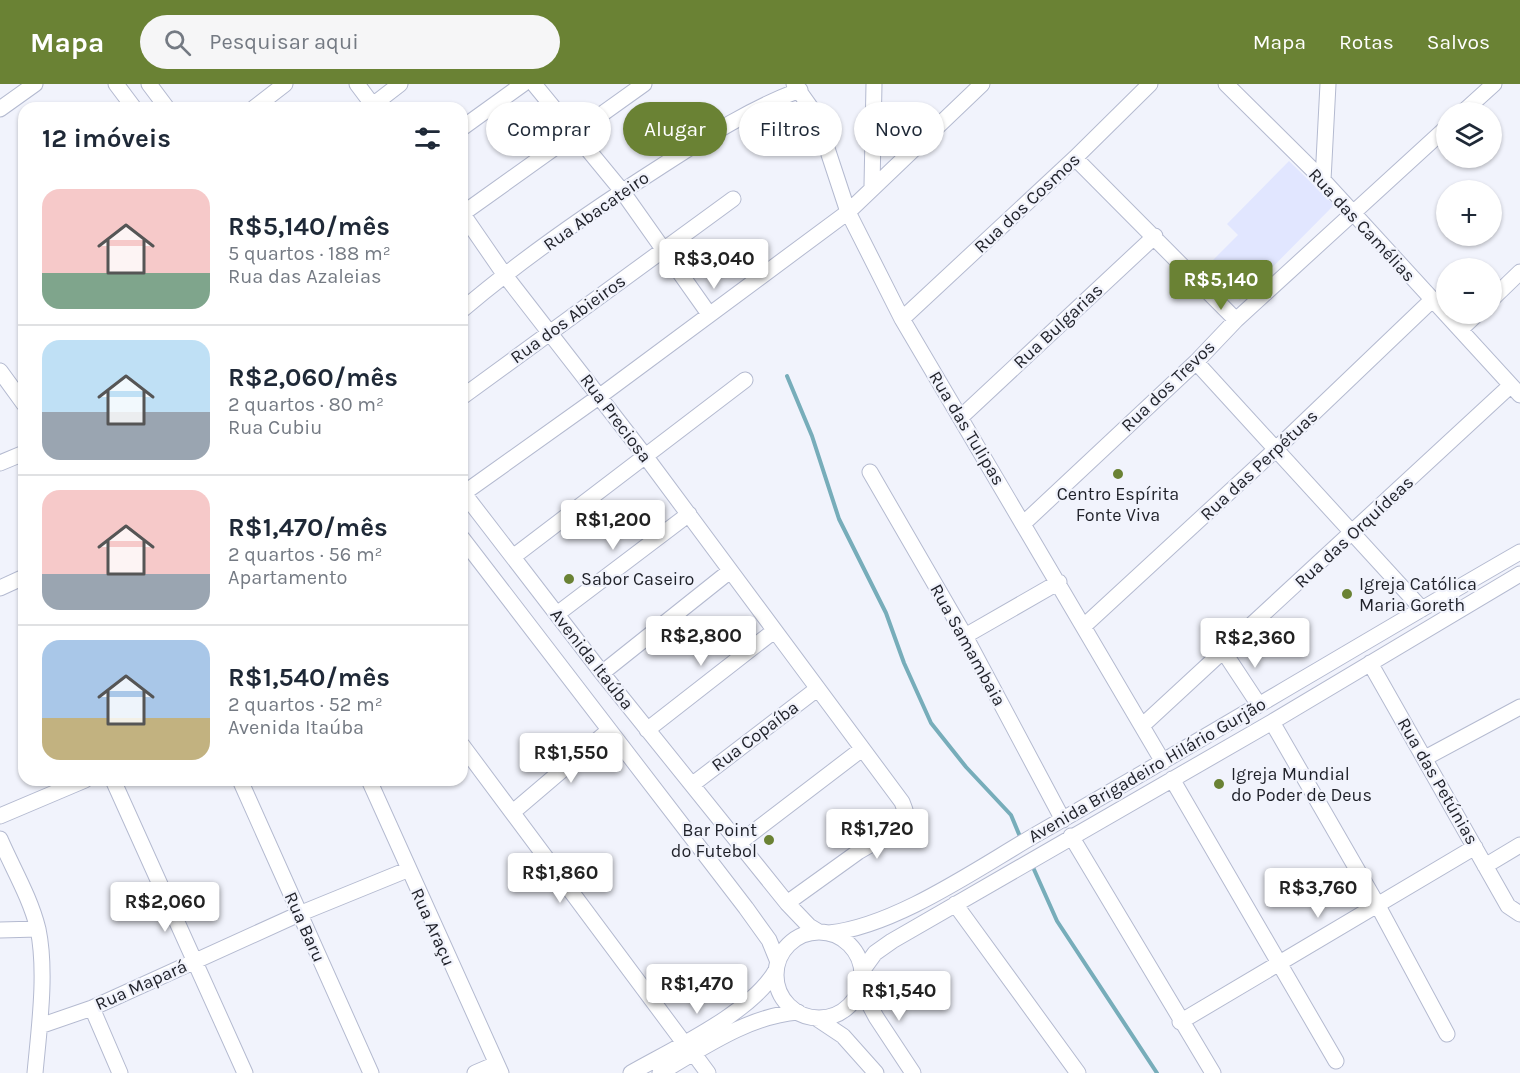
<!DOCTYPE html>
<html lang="pt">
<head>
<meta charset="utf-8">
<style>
  :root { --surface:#fff; --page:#f6f6f7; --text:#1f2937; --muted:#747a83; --line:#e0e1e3; --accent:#6a8234 }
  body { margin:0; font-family:Karla,sans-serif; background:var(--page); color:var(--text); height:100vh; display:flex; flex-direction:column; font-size:22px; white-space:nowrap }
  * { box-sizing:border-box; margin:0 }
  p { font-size:20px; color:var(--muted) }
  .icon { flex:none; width:33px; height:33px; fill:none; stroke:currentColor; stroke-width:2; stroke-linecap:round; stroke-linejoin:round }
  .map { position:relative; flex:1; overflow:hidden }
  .side { position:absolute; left:18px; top:18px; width:450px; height:684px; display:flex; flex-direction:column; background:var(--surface); border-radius:18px; box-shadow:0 2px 4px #0004 }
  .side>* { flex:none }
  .top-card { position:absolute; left:486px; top:18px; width:570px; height:54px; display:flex; gap:12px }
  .fabs { position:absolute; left:1436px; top:18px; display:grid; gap:12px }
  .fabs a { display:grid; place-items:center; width:66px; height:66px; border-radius:50%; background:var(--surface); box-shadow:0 2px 4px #0004; font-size:30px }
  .price { position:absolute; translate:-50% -51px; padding:0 14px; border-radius:6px; background:#fff; color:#222; font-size:20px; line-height:39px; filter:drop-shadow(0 2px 3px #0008) }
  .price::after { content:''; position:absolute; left:50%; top:36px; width:18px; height:14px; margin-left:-9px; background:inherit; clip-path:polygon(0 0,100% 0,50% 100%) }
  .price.selected { background:var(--accent); color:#fff }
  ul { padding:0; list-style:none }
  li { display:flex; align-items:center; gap:18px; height:150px; padding:0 24px }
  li+li { border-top:2px solid var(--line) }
  li span { display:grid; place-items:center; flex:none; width:168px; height:120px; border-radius:18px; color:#555 }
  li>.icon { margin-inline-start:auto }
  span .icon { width:72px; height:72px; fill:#fffc; stroke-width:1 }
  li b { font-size:26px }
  h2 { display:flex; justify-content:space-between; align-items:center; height:72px; padding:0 24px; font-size:26px }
  .pill { padding:0 21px; border-radius:27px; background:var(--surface); box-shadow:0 2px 4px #0004; font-size:21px; line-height:54px }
  .pill.selected { background:var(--accent); color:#fff }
  header { display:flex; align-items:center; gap:36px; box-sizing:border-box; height:84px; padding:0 30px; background:var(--accent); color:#fff }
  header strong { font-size:28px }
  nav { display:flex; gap:33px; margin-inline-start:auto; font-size:21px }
  .search { width:420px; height:54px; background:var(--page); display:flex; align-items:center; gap:15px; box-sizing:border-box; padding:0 21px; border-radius:33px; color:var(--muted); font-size:22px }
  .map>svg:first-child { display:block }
  .built { fill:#e1e6ff }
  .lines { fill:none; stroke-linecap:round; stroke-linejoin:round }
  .stream { stroke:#77adba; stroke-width:4 }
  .minor-casing { stroke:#b4bad0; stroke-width:17 }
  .minor { stroke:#fff; stroke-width:15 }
  .poi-dot { fill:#6a8234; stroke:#f1f3fc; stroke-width:2 }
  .labels { text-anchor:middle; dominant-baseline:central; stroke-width:4.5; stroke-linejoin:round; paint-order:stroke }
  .street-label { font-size:18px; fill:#1f2129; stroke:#f1f3fc }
  .poi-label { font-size:18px; fill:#1f2129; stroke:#f1f3fc; text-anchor:start }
</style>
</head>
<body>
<header>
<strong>Mapa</strong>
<div class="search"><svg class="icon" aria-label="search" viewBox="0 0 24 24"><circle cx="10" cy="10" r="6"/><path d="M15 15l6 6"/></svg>Pesquisar aqui</div>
<nav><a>Mapa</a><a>Rotas</a><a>Salvos</a></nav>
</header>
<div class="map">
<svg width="1520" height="989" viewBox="0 0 1520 989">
  <rect width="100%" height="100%" fill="#f1f3fc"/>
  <!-- built -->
  <path class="built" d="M 1289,77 L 1334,121 L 1240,216 L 1206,183 L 1238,151 L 1227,140 Z"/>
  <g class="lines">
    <!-- stream -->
    <path class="stream" d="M 787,292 L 812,352 L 839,435 L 886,529 L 904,579 L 931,639 L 966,683 L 1011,731 L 1021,755
      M 1032,781 L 1057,837 L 1157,989"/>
    <defs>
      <path id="minor" d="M 116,0 L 134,24
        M 149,0 L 167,24
        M 357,0 L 375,24
        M 534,0 L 622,107 L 709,230
        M 794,0 L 816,31 L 848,128 L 902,235 L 1163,678
        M 1226,0 L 1323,96 L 1520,311
        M 254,24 L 285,0
        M 369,24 L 400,0
        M 0,25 L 35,0
        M 1463,28 L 1494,0
        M 462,44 L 523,0
        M 1075,74 L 1236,236
        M 1323,96 L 1328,0
        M 872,102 L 874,0
        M 462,129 L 504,190 L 646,373 L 902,718 L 905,726 L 898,745 L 858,768 L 787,819
        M 462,130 L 644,0
        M 1491,216 L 1520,188
        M 462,226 C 524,173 591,127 660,83 C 705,54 749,25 800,6
        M 902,235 L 1075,74 L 1150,0
        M 1461,245 L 1477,230
        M 1196,278 L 1422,525
        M 0,287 L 24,320
        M 462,313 L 733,115
        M 961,333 L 1155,152
        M 0,379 L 24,369
        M 870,388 L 965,552 L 1063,736
        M 462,407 L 602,589 L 787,819 L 809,842 L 819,848
        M 464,409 L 600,312 L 848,128 L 982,0
        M 1024,439 L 1196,278 L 1236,236 L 1446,44
        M 462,454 L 746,824 L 769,856 L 778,878
        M 513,473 L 745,296
        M 0,504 L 24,493
        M 557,530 L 689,430
        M 1084,542 L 1275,366 L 1432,216
        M 965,552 L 1059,498
        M 1224,568 L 1259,621
        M 1370,579 L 1508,822 L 1520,830
        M 602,589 L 730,487
        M 1272,638 L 1377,820 L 1447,950
        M 1143,641 L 1510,302
        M 647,646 L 774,547
        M 462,661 L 684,959
        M 1425,674 L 1520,623
        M 1172,695 L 1336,977
        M 113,696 L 245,989
        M 240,696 L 371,989
        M 369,696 L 501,989
        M 693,700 L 817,605
        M 513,728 L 608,647
        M 0,732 L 85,696
        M 1071,752 L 1213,989
        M 0,755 C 13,785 30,813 38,845 C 47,888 39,945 35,989
        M 739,759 L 862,665
        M 1485,782 L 1520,761
        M 955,820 L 1078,989
        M 0,846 L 38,845
        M776 891a43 43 0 1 1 86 0a43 43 0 1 1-86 0Z
        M 829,849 C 896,842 978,784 1037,750 C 1199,658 1358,561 1520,468
        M 862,887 L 875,869 L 892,857 L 1272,638 L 1520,490
        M 860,903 L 876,933 L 913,989
        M 92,924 L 120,989
        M 816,934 L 843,952 L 876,989
        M 1180,938 L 1475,763
        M 40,942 L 92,924 L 299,830 L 407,786
        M 694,970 L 708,989
        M 475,989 L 496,980
        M 631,989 C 673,965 753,928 776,886
        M 660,989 C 703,964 748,932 798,928"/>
    </defs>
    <!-- minor casing -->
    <use href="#minor" class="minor-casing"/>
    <!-- minor -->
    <use href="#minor" class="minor"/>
  </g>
  <!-- markers -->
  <g class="poi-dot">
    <circle cx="1118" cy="390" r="6"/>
    <circle cx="569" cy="495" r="6"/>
    <circle cx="1347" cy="510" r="6"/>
    <circle cx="1219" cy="700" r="6"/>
    <circle cx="769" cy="756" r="6"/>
  </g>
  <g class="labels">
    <!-- street labels -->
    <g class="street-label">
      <text transform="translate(1027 119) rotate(-43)">Rua dos Cosmos</text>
      <text transform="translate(596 127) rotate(-35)">Rua Abacateiro</text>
      <text transform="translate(1362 141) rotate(47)">Rua das Camélias</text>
      <text transform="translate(568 235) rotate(-36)">Rua dos Abieiros</text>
      <text transform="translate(1058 242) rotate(-43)">Rua Bulgarias</text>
      <text transform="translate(1168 302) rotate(-44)">Rua dos Trevos</text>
      <text transform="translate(616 334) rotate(53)">Rua Preciosa</text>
      <text transform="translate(967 344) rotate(59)">Rua das Tulipas</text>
      <text transform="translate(1259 381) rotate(-43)">Rua das Perpétuas</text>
      <text transform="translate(1354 448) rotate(-43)">Rua das Orquídeas</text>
      <text transform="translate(968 561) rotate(61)">Rua Samambaia</text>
      <text transform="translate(592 575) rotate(52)">Avenida Itaúba</text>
      <text transform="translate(755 652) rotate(-37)">Rua Copaíba</text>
      <text transform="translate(1147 686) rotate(-30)">Avenida Brigadeiro Hilário Gurjão</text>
      <text transform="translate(1438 697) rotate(60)">Rua das Petúnias</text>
      <text transform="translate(305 843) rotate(66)">Rua Baru</text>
      <text transform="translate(433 843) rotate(66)">Rua Araçu</text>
      <text transform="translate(141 901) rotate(-24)">Rua Mapará</text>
    </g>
    <!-- poi labels -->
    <g class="poi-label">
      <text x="1118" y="410" text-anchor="middle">Centro Espírita<tspan x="1118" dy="21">Fonte Viva</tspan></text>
      <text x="581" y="495">Sabor Caseiro</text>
      <text x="1359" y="500">Igreja Católica<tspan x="1359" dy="21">Maria Goreth</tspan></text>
      <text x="1231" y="690">Igreja Mundial<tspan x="1231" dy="21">do Poder de Deus</tspan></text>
      <text x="757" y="746" text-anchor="end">Bar Point<tspan x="757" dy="21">do Futebol</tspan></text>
    </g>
  </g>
</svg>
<div class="fabs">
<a><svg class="icon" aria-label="layers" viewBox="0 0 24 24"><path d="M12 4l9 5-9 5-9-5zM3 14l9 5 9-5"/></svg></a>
<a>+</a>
<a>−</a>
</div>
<b class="price" style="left:714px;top:206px">R$3,040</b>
<b class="price selected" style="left:1221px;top:227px">R$5,140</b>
<b class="price" style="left:613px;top:467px">R$1,200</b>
<b class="price" style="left:701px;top:583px">R$2,800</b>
<b class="price" style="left:1255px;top:585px">R$2,360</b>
<b class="price" style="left:571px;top:700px">R$1,550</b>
<b class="price" style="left:877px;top:776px">R$1,720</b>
<b class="price" style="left:560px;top:820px">R$1,860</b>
<b class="price" style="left:1318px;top:835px">R$3,760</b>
<b class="price" style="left:165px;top:849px">R$2,060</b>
<b class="price" style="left:697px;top:931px">R$1,470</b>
<b class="price" style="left:899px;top:938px">R$1,540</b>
<div class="top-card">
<a class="pill">Comprar</a>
<a class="pill selected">Alugar</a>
<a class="pill">Filtros</a>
<a class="pill">Novo</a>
</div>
<section class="side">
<h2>12 imóveis<svg class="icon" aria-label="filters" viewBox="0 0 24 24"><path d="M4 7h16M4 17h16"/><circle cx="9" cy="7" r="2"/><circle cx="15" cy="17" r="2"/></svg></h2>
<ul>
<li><span style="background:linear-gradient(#f6c9c9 70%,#7fa58c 0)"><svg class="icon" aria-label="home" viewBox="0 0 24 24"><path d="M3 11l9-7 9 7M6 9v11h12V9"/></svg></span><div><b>R$5,140/mês</b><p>5 quartos · 188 m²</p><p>Rua das Azaleias</p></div></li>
<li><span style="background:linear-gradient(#bfe0f5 60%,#9aa5b1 0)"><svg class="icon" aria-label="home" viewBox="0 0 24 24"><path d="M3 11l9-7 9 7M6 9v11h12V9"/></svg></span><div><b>R$2,060/mês</b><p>2 quartos · 80 m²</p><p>Rua Cubiu</p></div></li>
<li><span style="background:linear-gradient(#f6c9c9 70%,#9aa5b1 0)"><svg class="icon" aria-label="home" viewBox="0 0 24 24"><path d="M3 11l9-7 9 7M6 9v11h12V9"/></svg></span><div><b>R$1,470/mês</b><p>2 quartos · 56 m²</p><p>Apartamento</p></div></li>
<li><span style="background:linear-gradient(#a9c7e8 65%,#c2b280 0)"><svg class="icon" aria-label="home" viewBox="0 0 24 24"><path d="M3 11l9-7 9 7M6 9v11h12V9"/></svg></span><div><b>R$1,540/mês</b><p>2 quartos · 52 m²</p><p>Avenida Itaúba</p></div></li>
</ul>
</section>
</div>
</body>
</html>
